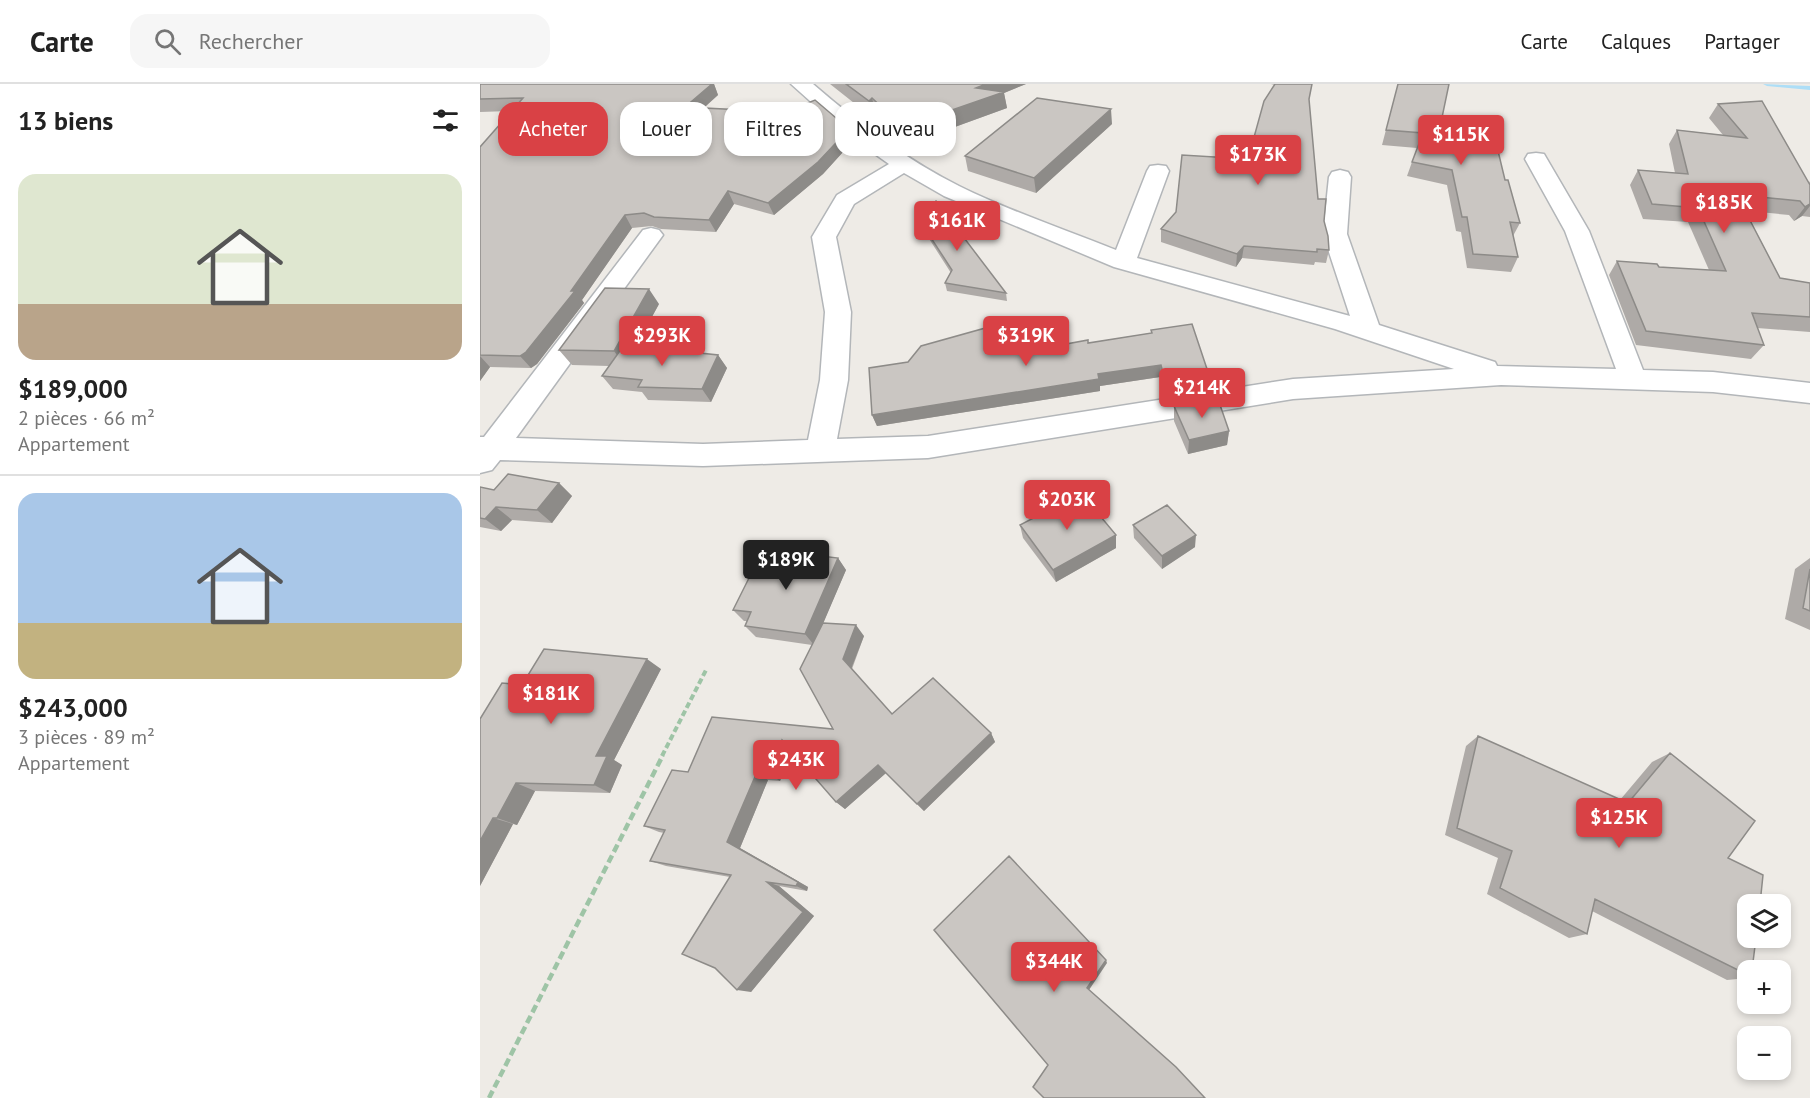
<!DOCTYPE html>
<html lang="fr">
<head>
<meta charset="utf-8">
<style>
  :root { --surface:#fff; --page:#f6f6f6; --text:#222; --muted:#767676; --line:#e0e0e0; --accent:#d94145 }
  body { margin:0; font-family:"PT Sans",sans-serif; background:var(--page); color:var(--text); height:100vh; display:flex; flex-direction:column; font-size:22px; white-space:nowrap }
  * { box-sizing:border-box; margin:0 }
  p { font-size:20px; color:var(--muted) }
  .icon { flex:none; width:33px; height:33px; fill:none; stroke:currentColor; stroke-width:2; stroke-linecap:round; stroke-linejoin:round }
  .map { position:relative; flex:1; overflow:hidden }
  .sheet { display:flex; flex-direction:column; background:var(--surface); width:480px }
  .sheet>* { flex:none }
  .guide { position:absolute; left:18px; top:18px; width:570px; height:54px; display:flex; gap:12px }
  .tools { position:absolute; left:1257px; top:810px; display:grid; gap:12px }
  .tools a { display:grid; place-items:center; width:54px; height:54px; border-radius:12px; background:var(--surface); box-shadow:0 3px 9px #0003; font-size:30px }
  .price { position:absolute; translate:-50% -51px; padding:0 14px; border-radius:6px; background:var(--accent); color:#fff; font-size:20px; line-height:39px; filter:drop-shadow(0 2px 3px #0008) }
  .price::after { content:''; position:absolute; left:50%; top:36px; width:18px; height:14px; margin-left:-9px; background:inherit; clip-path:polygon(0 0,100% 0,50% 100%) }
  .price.on { background:#222; color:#fff }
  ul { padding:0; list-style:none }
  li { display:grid; align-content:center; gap:12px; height:318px; padding:0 18px }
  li+li { border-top:2px solid var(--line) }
  li span { display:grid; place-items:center; height:186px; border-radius:18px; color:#555 }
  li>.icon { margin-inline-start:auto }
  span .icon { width:108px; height:108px; fill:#fffc; stroke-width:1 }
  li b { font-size:26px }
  h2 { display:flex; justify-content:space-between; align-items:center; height:72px; padding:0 18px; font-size:26px }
  .tag { padding:0 21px; border-radius:18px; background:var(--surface); box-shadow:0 3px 9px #0003; font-size:21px; line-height:54px }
  .tag.on { background:var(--accent); color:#fff }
  header { display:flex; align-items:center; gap:36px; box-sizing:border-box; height:84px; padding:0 30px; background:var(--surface); border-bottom:2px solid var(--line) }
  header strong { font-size:28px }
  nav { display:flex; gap:33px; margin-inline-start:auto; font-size:21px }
  .search { width:420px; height:54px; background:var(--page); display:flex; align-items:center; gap:15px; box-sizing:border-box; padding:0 21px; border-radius:18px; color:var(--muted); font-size:22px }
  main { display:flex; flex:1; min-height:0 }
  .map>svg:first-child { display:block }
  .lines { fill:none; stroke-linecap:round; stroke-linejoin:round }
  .stream { fill:#addef7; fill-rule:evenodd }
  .minor-casing { stroke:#b3b6b9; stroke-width:3 }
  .path-far1 { stroke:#9ec4a6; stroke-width:4; stroke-dasharray:6 3; stroke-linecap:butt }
  .path { stroke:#9ec4a6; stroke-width:4.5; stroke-dasharray:8 4; stroke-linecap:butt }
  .minor { fill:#fff; fill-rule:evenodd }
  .wall { fill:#aeaaa7 }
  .shaded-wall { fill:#8d8b88 }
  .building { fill:#cac6c2; stroke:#8d8b88; stroke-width:1.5 }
</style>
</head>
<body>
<header>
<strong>Carte</strong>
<div class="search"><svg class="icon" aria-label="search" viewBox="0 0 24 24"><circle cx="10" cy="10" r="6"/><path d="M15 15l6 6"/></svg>Rechercher</div>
<nav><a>Carte</a><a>Calques</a><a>Partager</a></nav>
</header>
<main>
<section class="sheet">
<h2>13 biens<svg class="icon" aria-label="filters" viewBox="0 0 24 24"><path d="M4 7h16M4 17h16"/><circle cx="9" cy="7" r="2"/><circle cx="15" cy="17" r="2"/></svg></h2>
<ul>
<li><span style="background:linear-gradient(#dfe7d0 70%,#b9a48a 0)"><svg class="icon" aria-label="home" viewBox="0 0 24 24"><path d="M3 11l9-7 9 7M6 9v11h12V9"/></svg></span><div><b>$189,000</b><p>2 pièces · 66 m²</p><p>Appartement</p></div></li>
<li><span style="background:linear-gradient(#a9c7e8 70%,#c2b280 0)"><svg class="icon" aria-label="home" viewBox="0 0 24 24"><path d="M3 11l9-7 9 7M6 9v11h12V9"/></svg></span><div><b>$243,000</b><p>3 pièces · 89 m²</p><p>Appartement</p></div></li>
</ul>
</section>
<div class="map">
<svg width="1330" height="1014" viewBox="0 0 1330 1014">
  <rect width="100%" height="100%" fill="#eeebe6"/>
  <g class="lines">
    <!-- stream -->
    <path class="stream" d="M 1283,0 L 1330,2 L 1330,6 L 1287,2 Z"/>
    <defs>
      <path id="minor" d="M 311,0 L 333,0 C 378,39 425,75 479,102 C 529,127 584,145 636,166 L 667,87 L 670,82 L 678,81 L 686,82 L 689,87 L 657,174 L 870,232 L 843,150 L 849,93 L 852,88 L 860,86 L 868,88 L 871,93 L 867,150 L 899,241 L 1015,278 L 1017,282 L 1136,285 L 1085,147 L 1045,75 L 1048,70 L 1056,69 L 1064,70 L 1109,147 L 1163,286 L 1233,288 L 1330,299 L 1330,319 L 1233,308 L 1021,301 L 813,315 L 448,374 L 223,382 L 20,376 L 12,386 L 0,389 L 0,353 L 4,353 L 163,146 L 171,144 L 179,146 L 183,151 L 36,354 L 223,360 L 328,356 L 340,296 L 345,228 L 332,153 L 357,111 L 409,80 L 368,51 ZM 424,89 L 464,112 L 634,183 L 855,245 L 974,285 L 813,295 L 448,352 L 357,355 L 368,296 L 371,228 L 356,153 L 374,120 Z"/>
    </defs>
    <!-- minor casing -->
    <use href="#minor" class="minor-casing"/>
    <!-- path-far1 -->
    <path class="path-far1" d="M 182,672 L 226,586"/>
    <!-- path -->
    <path class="path" d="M 9,1014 L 183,671"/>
    <!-- minor -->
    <use href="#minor" class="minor"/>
  </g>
  <!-- wall -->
  <path class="wall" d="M 0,0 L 234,0 L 238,11 L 224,24 L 369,45 L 373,57 L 343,90 L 294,131 L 254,120 L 236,148 L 181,145 L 172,142 L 152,144 L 102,216 L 104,219 L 57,280 L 51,284 L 10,283 L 0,297 L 0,63 L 32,27 L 0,28 Z
    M 350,0 L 546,0 L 524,9 L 527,24 L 428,60 L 396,30 L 393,34 Z
    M 791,0 L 832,0 L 829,16 L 838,115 L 844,137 L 849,166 L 846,179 L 835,178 L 834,181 L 762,174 L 756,183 L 681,158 L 681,145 L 768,75 L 795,1 Z
    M 918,0 L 960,43 L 1025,96 L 1040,139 L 1033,152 L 1038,173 L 1031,188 L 987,184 L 981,148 L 976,147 L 967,101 L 927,92 L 937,64 L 902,61 Z
    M 1238,20 L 1329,99 L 1330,97 L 1330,133 L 1322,132 L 1314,137 L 1309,131 L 1269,127 L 1267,130 L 1300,194 L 1330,199 L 1330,248 L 1277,244 L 1284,261 L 1271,275 L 1156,261 L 1129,191 L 1137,177 L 1179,183 L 1229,186 L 1208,138 L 1163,135 L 1150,101 L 1158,86 L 1195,89 L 1189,60 L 1197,46 L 1243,51 L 1229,34 Z
    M 632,40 L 556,109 L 488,87 L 485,72 Z
    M 436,131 L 526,209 L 527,217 L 467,207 L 465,199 L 471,189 L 439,139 Z
    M 179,220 L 156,262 L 238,271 L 247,284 L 231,318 L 168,316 L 162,308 L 133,305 L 122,292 L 129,282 L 92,281 L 79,266 Z
    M 671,246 L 730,294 L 729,306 L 686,313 L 680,293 L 620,302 L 620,307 L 397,342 L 392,331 L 519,264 L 608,259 L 671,249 Z
    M 694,322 L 749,347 L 747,361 L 708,370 L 694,337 Z
    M 79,399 L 92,412 L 72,439 L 32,436 L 21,447 L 0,443 L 0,403 L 14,406 Z
    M 540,441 L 636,451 L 636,464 L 576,498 L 543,454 Z
    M 653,441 L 715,463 L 682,485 L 654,454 Z
    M 358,474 L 366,486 L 343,539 L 384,552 L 372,585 L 412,630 L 511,649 L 515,658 L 444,727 L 406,689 L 365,725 L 356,718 L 312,667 L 300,697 L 288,696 L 260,764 L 328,803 L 327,807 L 299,802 L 334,832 L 271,908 L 250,793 L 186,782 L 170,777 L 184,749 L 179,748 L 164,742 L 208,688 L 353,645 L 332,561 L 276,553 L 265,542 L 267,537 L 264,537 L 253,526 L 296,476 Z
    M 1330,474 L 1330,546 L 1305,535 L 1315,485 Z
    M 181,585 L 134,676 L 142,681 L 130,709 L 55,707 L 37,741 L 33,740 L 0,802 L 42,601 Z
    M 998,652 L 1140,716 L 1172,678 L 1190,669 L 1248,774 L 1268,886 L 1268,894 L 1247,896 L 1112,827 L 1107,850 L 1089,854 L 1007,810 L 1018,774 L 965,751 L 986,662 Z"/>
  <!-- shaded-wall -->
  <path class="shaded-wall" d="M 232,0 L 234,0 L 238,11 L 211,35 L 205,23 Z
    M 506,0 L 546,0 L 524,9 L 527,24 L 428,60 L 423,43 L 496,4 Z
    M 392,14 L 396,30 L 393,34 L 389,17 Z
    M 631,25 L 632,40 L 556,109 L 554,94 Z
    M 369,45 L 373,57 L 343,90 L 294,131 L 288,119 Z
    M 248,107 L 254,120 L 236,148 L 229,136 Z
    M 1330,120 L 1330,122 L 1322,132 L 1314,137 L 1325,123 Z
    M 145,131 L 152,144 L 102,216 L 104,219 L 57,280 L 51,284 L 40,272 L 91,207 Z
    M 764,162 L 762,174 L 756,183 L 757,170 Z
    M 169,205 L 179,220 L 145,282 L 134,267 Z
    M 238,271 L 247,284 L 231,318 L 222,305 Z
    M 0,272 L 10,283 L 0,297 Z
    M 681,281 L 680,293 L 620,302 L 620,307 L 397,342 L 392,331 L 618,290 Z
    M 730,294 L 729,306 L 686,313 L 686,301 Z
    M 749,347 L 747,361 L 708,370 L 709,356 Z
    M 79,399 L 92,412 L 72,439 L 57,426 Z
    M 16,423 L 32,436 L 21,447 L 5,435 Z
    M 636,451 L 636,464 L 576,498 L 573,486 Z
    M 716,451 L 715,463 L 682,485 L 682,472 Z
    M 358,474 L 366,486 L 334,561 L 325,550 Z
    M 376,541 L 384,552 L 371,585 L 363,575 Z
    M 167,575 L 181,585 L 134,676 L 142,681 L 130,709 L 114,701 L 116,672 Z
    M 511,649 L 515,658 L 444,727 L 437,720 Z
    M 302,656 L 313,664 L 300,697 L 289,690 Z
    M 398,681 L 406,689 L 365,725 L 356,718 Z
    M 277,688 L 288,696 L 260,764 L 328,803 L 327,807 L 316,802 L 247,758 Z
    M 36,699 L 55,707 L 37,741 L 17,734 Z
    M 13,734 L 33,740 L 0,802 L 0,757 Z
    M 287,798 L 299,802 L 334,832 L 271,908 L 257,906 Z
    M 626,876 L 627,879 L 609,906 L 607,904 Z"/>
  <!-- building -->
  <path class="building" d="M 0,0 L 232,0 L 205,23 L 305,28 L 335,16 L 369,45 L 338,78 L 288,119 L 248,107 L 229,136 L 174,133 L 164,129 L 145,131 L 91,207 L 95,207 L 46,268 L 40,272 L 0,271 L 0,63 L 43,14 L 0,15 Z
    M 366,0 L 506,0 L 496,4 L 524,8 L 423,43 L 392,14 L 389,17 Z
    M 795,0 L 832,0 L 829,15 L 838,115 L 846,115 L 844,137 L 848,152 L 849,166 L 837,165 L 837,168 L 764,162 L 757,170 L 681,145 L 696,128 L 702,71 L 768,75 L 784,17 Z
    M 918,0 L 969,0 L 960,43 L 1013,46 L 1025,96 L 1028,96 L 1040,139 L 1030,138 L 1038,173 L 993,170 L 987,133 L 982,133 L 972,86 L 932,78 L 943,49 L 906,46 Z
    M 557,14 L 631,25 L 554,94 L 485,72 Z
    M 1282,17 L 1330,101 L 1330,120 L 1325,123 L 1320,117 L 1269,112 L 1274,121 L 1262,121 L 1300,194 L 1330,199 L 1330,233 L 1272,229 L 1284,261 L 1166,247 L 1137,177 L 1177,180 L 1179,183 L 1246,187 L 1218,124 L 1172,120 L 1158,86 L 1208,90 L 1197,46 L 1267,54 L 1238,20 Z
    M 456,117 L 526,209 L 465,199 L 472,186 L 436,131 Z
    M 125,204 L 169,205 L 134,267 L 79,266 Z
    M 712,240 L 730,294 L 686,301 L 681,281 L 618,290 L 619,295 L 392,331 L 389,284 L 428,278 L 441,262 L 509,243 L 519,264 L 586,256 L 586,260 L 608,256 L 608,259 L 672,249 L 671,246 Z
    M 144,261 L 238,271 L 222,305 L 158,303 L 162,296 L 122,292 Z
    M 738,315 L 749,347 L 709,356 L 694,322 Z
    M 28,390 L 79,399 L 57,426 L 16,423 L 5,435 L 0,434 L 0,403 L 14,406 Z
    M 601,409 L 636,451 L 573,486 L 540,441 Z
    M 687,421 L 716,451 L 682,472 L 653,441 Z
    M 300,467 L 358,474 L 325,550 L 265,542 L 271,528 L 253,526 L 279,474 L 296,476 Z
    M 1330,485 L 1330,527 L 1323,524 Z
    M 343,539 L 376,541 L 363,575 L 412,630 L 453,594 L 511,649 L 437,720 L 398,681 L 356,718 L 302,656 L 289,690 L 277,688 L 247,758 L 318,798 L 316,802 L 287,798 L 323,828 L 257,906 L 235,884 L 202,870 L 251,791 L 170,777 L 185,746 L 164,742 L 192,686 L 208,688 L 232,633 L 353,645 L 320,585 Z
    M 64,565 L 167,575 L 116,672 L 127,672 L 114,701 L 36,699 L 17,734 L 13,734 L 0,757 L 0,635 L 22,599 L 42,601 Z
    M 998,652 L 1148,719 L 1190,669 L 1275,737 L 1248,774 L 1283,791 L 1280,820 L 1268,820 L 1268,854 L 1276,854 L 1272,886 L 1268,886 L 1268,891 L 1115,815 L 1107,850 L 1020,804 L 1032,767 L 977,744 Z
    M 529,772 L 626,876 L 607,904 L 696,983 L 725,1014 L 564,1014 L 553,1003 L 568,981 L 454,846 Z"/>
</svg>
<div class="tools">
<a><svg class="icon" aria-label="layers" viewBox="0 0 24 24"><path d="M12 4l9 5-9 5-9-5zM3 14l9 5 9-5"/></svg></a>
<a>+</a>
<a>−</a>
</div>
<b class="price" style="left:981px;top:82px">$115K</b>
<b class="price" style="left:778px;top:102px">$173K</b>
<b class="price" style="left:1244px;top:150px">$185K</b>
<b class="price" style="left:477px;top:168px">$161K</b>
<b class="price" style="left:182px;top:283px">$293K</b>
<b class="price" style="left:546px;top:283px">$319K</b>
<b class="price" style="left:722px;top:335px">$214K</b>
<b class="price" style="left:587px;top:447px">$203K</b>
<b class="price on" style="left:306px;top:507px">$189K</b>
<b class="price" style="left:71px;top:641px">$181K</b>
<b class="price" style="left:316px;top:707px">$243K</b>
<b class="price" style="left:1139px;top:765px">$125K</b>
<b class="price" style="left:574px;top:909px">$344K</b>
<div class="guide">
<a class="tag on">Acheter</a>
<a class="tag">Louer</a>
<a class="tag">Filtres</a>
<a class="tag">Nouveau</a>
</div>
</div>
</main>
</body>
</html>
